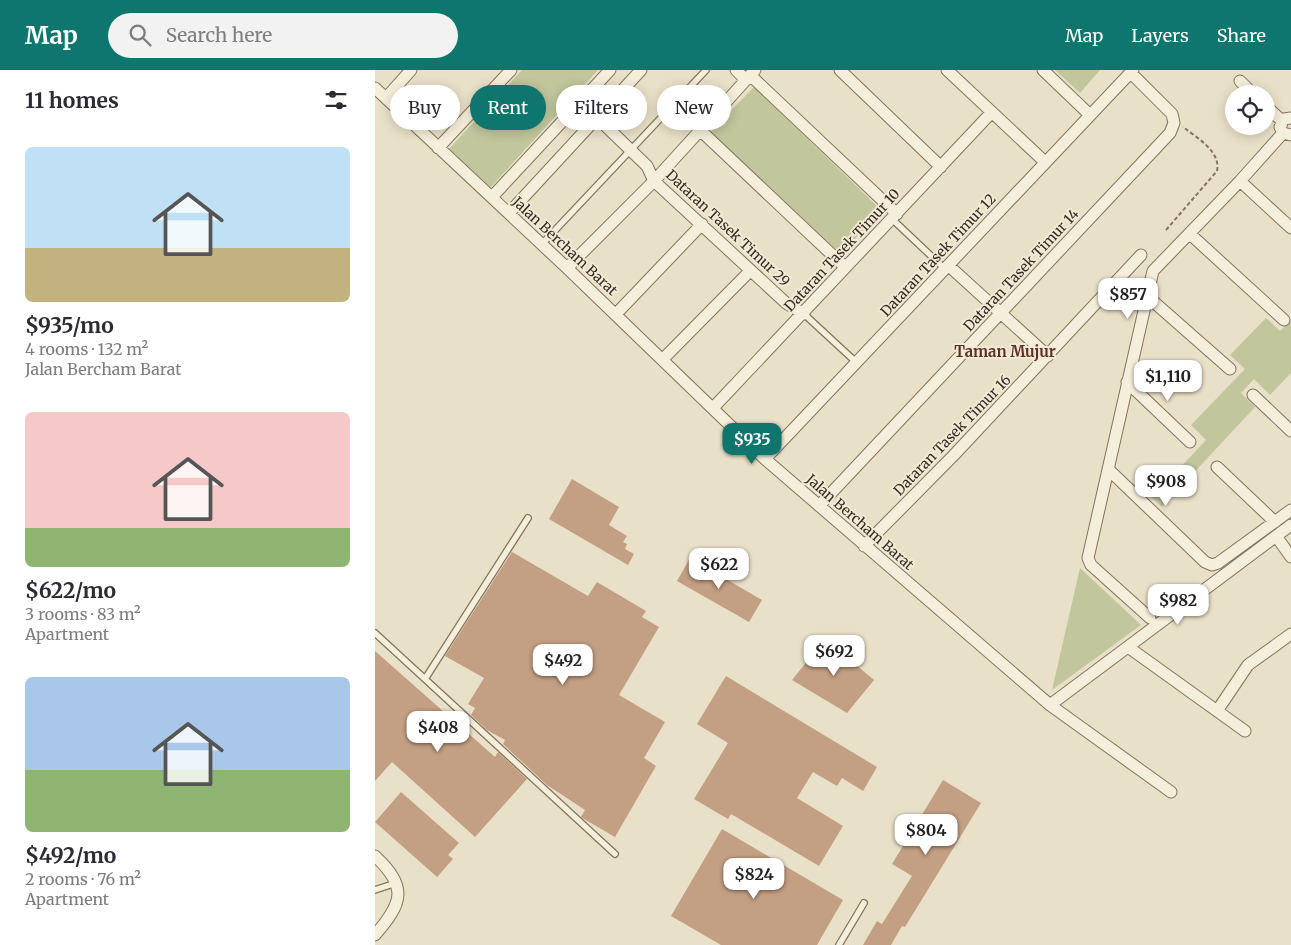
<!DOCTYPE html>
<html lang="en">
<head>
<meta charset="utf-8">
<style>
  :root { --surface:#fff; --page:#f2f2f3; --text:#2b2b33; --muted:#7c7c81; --accent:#0f766e }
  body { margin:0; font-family:Merriweather,serif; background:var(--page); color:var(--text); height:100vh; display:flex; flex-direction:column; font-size:19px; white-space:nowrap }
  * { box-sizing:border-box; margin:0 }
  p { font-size:16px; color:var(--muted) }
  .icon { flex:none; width:28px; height:28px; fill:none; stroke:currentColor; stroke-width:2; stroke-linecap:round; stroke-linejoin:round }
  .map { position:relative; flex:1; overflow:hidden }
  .drawer { display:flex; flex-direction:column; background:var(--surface); width:375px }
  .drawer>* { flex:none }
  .guide { position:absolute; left:15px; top:15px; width:475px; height:45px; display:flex; gap:10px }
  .fabs { position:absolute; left:850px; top:15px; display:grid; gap:10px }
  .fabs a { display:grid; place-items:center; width:50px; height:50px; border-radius:50%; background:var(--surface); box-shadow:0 2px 12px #0003; font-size:25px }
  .price { position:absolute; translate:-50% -42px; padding:0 11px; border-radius:10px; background:#fff; color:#222; font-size:16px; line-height:32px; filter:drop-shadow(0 1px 2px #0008) }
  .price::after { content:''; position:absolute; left:50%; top:30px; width:15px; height:11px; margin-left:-8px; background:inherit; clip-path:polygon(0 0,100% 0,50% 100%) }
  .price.on { background:var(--accent); color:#fff }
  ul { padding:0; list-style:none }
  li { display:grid; align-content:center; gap:10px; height:265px; padding:0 25px }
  li span { display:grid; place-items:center; height:155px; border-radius:8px; color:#555 }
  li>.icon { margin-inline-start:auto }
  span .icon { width:90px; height:90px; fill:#fffc; stroke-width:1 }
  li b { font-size:21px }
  h2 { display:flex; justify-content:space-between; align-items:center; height:60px; padding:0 25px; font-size:21px }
  .tag { padding:0 18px; border-radius:22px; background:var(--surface); box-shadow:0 2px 12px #0003; font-size:18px; line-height:45px }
  .tag.on { background:var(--accent); color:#fff }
  header { display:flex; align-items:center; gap:30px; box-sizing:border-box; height:70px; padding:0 25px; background:var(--accent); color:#fff }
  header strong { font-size:24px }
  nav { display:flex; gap:28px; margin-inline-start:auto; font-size:18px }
  .search { width:350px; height:45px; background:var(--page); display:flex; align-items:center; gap:12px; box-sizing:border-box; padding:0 18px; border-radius:28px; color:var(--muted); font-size:19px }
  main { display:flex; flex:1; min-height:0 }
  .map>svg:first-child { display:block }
  .green { fill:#c1c69d }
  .building { fill:#c39f83 }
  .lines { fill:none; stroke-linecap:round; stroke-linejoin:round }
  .lane-casing { stroke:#83735f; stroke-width:8 }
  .street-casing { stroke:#83735f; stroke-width:13 }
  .path { stroke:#83735f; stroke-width:2; stroke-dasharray:4 2.5; stroke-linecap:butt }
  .lane { stroke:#f5eedb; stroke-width:5.5 }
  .street { stroke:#f5eedb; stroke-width:11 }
  .labels { text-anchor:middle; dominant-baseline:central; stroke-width:4; stroke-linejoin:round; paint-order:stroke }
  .street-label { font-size:14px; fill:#362b21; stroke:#f2ead7 }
  .neighbourhood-label { font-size:15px; font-weight:bold; fill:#5d3226; stroke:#f2ead7 }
</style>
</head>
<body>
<header>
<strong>Map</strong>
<div class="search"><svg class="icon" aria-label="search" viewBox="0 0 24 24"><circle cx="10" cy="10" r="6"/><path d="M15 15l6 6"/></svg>Search here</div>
<nav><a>Map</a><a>Layers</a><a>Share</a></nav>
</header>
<main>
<section class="drawer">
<h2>11 homes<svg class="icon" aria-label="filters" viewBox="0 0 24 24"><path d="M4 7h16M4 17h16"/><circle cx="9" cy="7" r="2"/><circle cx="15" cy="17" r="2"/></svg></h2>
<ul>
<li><span style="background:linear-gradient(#bfe0f5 65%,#c2b280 0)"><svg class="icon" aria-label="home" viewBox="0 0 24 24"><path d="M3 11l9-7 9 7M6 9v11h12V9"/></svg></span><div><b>$935/mo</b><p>4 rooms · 132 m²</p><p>Jalan Bercham Barat</p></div></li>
<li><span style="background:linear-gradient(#f6c9c9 75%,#8fb573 0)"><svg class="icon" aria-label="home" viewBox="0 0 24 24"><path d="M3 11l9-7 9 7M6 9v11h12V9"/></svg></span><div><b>$622/mo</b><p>3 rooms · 83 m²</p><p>Apartment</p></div></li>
<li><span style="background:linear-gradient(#a9c7e8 60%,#8fb573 0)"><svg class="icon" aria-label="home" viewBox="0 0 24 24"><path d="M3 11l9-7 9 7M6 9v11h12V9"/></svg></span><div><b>$492/mo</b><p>2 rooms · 76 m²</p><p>Apartment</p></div></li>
</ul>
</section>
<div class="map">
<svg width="916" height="875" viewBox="0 0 916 875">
  <rect width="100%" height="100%" fill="#e9e0c8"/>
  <!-- green -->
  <path class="green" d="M 147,0 L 223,0 L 115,118 L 73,80 Z
    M 680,0 L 725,0 L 705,23 Z
    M 379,17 L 506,140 L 466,184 L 335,62 Z
    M 891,248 L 905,261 L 916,250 L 916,303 L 895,325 L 879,309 L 866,323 L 880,337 L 787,437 L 777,428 L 831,370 L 816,355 L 870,299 L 855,285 Z
    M 705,498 L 766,555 L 677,620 Z"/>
  <!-- building -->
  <path class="building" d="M 197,409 L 244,437 L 234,455 L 252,466 L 248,472 L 252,474 L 250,479 L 259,484 L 253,495 L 174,449 Z
    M 137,482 L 213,526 L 222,512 L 271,541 L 267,547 L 284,557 L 244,625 L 290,652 L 269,688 L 281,696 L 240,767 L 209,749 L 206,747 L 210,740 L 172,715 L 128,674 L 130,670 L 112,660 L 96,645 L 100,638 L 93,634 L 109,608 L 70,586 Z
    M 315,488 L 387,530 L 374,552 L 302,511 Z
    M 450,569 L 499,610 L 472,643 L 417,610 Z
    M 0,581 L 120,687 L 123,682 L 152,709 L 100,767 L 17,692 L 0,711 Z
    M 351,606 L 502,697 L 488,721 L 467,708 L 462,716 L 438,702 L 422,728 L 468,756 L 444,796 L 356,744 L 353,749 L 319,729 L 353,673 L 322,654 Z
    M 568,710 L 606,733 L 530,857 L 527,856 L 516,875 L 488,875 L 502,851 L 507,854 L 537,806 L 517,794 Z
    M 26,722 L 84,773 L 73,785 L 78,789 L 62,807 L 0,752 Z
    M 347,759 L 468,830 L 442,875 L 346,875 L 296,846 Z"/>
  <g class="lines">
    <defs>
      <path id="lane" d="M 517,149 L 570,199
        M 167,174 L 331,0
        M 429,244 L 482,293
        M 0,563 L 240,784
        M 50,609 L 153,448
        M 0,820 L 21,813
        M 464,875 L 489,833"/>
      <path id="street" d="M 361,0 L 371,10
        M 465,0 L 566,97
        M 572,0 L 670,92
        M 668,0 L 715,45
        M 375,5 L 522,144
        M 865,11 L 878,24
        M 0,18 L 192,198 L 390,389 L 675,635 L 796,722
        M 11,28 L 36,0
        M 206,32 L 272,96 L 279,111 L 411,233 L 429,244
        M 891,36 L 907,51
        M 916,48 L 909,49 L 905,57 L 908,63 L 916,65
        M 325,60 L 470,197
        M 63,78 L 136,0
        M 865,111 L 916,158
        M 117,127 L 235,0
        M 134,143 L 266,0
        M 815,164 L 909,250
        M 574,196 L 673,286
        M 192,198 L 279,111 L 380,0
        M 772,226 L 855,299
        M 241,244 L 327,154
        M 288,289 L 375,201
        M 752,312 L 815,372
        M 878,325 L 916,361
        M 338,338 L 617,42
        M 390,389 L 758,0
        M 842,397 L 900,452
        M 733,399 L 830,492 L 837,495 L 843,493 L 916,440
        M 444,436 L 795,63 L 799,53 L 797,44 L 756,3
        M 901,466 L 916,487
        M 489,476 L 579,385 L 766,185
        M 775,548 L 716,495 L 713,488 L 778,201 L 865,111 L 908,63
        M 753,577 L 870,661
        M 675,635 L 916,455
        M 842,641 L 873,595 L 916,564
        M 0,786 C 33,817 28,833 0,865"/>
    </defs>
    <!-- lane casing -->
    <use href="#lane" class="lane-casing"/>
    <!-- street casing -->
    <use href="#street" class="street-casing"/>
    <!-- path -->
    <path class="path" d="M 791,160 L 842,101 C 846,81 822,68 808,57"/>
    <!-- lane -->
    <use href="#lane" class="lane"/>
    <!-- street -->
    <use href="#street" class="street"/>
  </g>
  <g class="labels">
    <!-- street labels -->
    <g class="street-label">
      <text transform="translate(353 158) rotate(43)">Dataran Tasek Timur 29</text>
      <text transform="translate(190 176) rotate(43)">Jalan Bercham Barat</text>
      <text transform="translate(467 180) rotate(-47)">Dataran Tasek Timur 10</text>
      <text transform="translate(563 185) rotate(-47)">Dataran Tasek Timur 12</text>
      <text transform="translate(646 200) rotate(-47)">Dataran Tasek Timur 14</text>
      <text transform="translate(577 365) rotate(-46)">Dataran Tasek Timur 16</text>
      <text transform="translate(485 452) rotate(41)">Jalan Bercham Barat</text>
    </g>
    <!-- neighbourhood labels -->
    <g class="neighbourhood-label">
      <text x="630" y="281">Taman Mujur</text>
    </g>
  </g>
</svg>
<div class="fabs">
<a><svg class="icon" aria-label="locate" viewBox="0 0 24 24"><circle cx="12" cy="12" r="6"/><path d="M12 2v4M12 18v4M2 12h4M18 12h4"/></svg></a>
</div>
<b class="price" style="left:753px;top:250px">$857</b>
<b class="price" style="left:793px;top:332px">$1,110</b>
<b class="price on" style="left:377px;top:395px">$935</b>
<b class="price" style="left:791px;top:437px">$908</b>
<b class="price" style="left:344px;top:520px">$622</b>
<b class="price" style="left:803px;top:556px">$982</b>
<b class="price" style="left:459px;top:607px">$692</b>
<b class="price" style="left:188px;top:616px">$492</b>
<b class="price" style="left:63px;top:683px">$408</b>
<b class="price" style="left:551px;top:786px">$804</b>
<b class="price" style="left:379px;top:830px">$824</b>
<div class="guide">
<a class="tag">Buy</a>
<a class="tag on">Rent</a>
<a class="tag">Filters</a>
<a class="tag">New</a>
</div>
</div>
</main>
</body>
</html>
